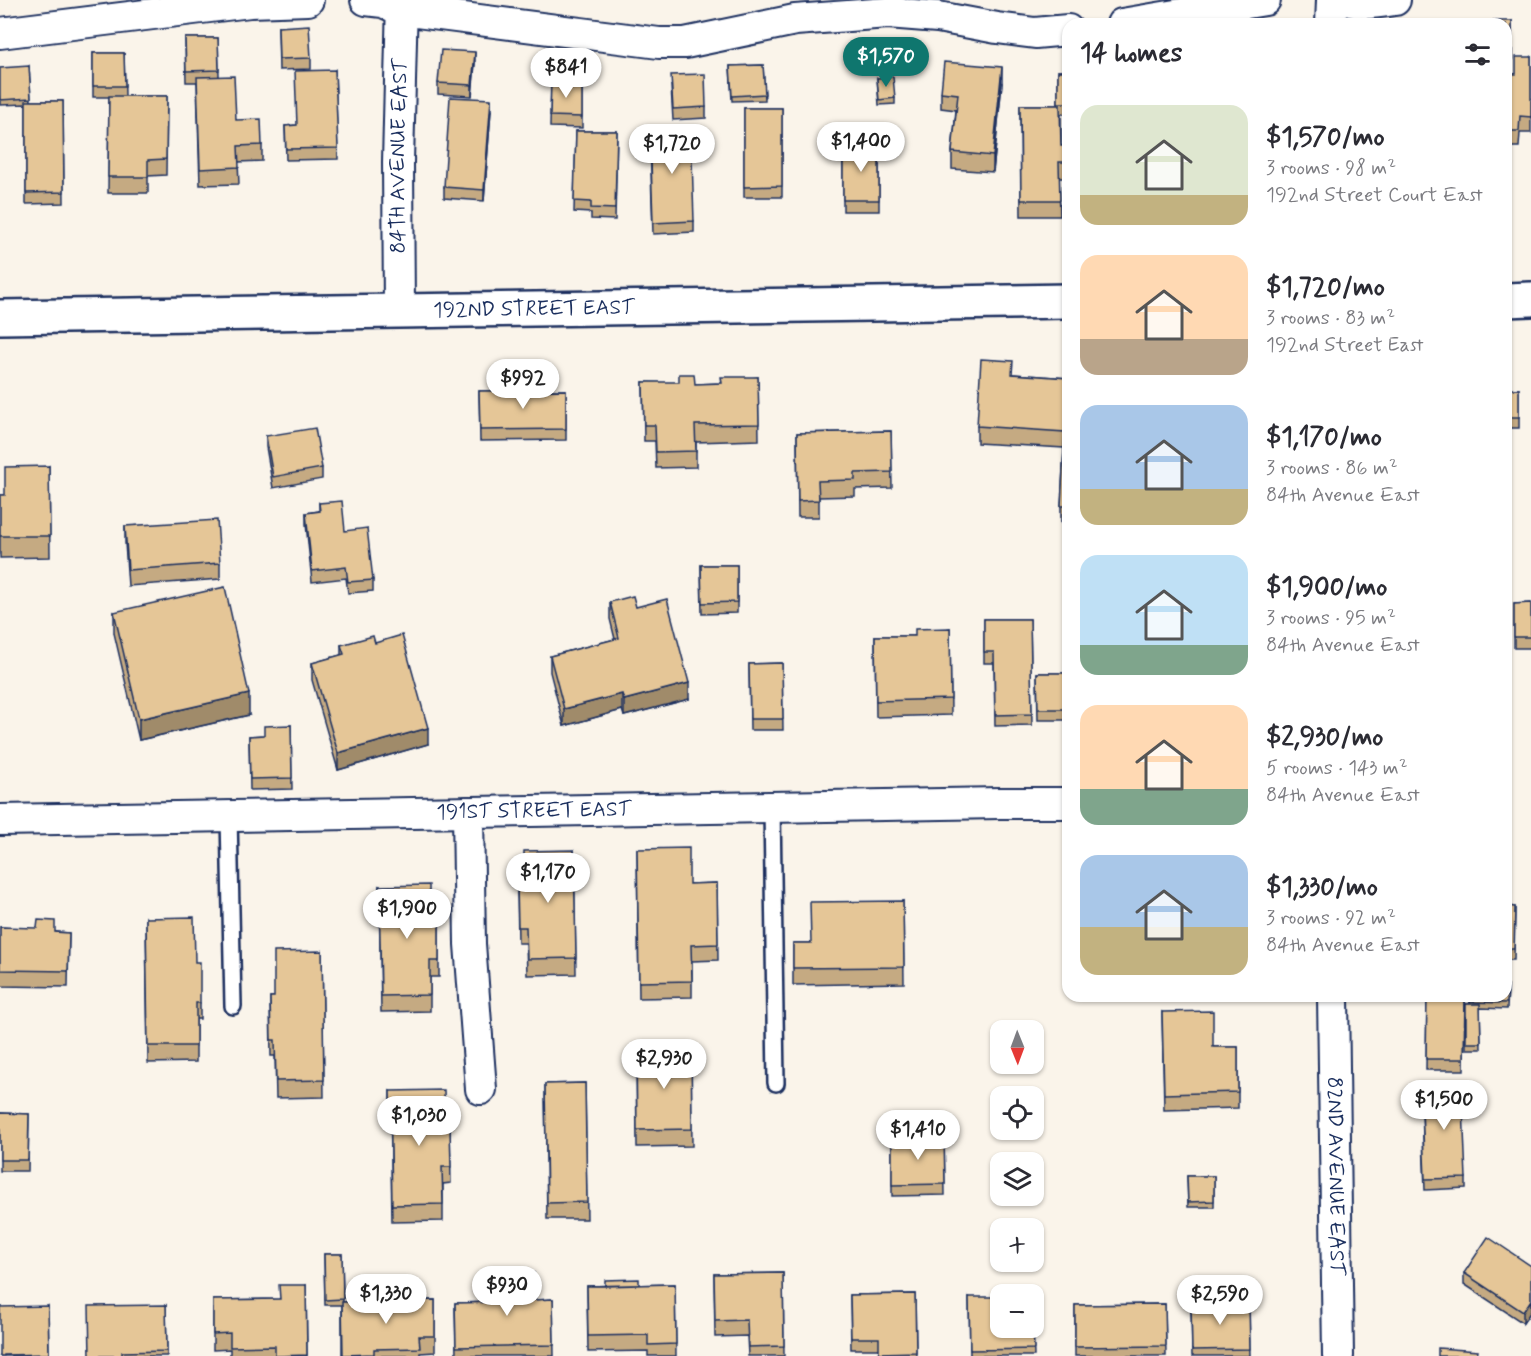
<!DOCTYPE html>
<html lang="en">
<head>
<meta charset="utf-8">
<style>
  :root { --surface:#fff; --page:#f7f7f7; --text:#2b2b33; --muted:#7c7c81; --accent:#0f766e }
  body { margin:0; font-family:Mynerve,sans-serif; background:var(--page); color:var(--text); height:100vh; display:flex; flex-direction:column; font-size:22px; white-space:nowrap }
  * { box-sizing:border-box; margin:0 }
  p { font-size:20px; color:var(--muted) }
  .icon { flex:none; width:33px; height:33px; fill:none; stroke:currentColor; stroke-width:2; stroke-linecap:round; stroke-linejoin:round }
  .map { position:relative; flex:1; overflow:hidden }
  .sheet { position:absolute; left:1062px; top:18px; width:450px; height:984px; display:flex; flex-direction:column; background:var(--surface); border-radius:18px; box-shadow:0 2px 4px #0004 }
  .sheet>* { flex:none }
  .needle { width:39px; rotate:179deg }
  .tools { position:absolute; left:990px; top:1020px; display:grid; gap:12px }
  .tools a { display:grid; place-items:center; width:54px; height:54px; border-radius:12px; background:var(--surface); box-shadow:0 2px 4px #0004; font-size:30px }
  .price { position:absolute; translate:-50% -51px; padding:0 14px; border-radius:21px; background:#fff; color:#222; font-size:20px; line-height:39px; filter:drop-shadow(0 2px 3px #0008) }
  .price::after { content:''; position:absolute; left:50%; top:36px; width:18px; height:14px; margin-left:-9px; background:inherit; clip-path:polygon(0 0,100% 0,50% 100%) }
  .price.on { background:var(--accent); color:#fff }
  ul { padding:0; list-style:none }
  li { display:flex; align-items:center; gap:18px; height:150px; padding:0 18px }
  li span { display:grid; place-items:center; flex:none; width:168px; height:120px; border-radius:18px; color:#555 }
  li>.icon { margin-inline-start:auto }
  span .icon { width:72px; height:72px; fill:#fffc; stroke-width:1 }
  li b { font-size:26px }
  h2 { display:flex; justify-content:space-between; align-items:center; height:72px; padding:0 18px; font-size:26px }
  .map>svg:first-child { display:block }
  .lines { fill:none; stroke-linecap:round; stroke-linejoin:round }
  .service-casing { stroke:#1b2f5e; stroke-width:20 }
  .minor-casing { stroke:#1b2f5e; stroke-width:34 }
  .tertiary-casing { stroke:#1b2f5e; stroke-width:38 }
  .service { stroke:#fff; stroke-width:15 }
  .minor { stroke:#fff; stroke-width:30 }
  .tertiary { stroke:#fff; stroke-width:33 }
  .wall { fill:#c5aa82; stroke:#1b2f5e; stroke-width:1.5 }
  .shaded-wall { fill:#a08b6a; stroke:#1b2f5e; stroke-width:1.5 }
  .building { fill:#e5c697; stroke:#1b2f5e; stroke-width:1.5 }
  .labels { text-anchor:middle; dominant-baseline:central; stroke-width:4.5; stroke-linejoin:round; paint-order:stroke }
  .street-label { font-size:21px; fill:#1b2f5e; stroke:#fff }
</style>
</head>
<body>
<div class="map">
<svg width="1531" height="1356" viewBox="0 0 1531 1356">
  <rect width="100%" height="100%" fill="#faf4ea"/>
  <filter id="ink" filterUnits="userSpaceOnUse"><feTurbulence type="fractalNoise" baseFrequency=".0167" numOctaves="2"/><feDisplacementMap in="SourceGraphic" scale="12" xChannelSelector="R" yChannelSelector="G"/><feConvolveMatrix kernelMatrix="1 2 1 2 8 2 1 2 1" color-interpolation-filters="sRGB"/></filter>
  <g filter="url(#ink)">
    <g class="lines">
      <defs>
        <path id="service" d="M 772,807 L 776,1083
          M 229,816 L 233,1006"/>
        <g id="minor">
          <path d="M 366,0 L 383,2 L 401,10 L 659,43 L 685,43 L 795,20 L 888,13 L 938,17 L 997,28 L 1035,33 L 1068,30"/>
          <path d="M 1348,0 C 1362,6 1381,2 1395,0"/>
          <path d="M 1122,24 L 1265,0"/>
          <path d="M 1331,24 L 1332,0"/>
          <path d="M 0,33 L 250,2 L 308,0"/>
          <path id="s1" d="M 399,310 L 398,162 L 402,0"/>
          <path d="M 468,812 L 470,944 L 481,1089"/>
          <path id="s2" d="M 0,820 L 1000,803 L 1068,803"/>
          <path id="s3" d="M 1333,996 L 1338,1356"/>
        </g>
        <g id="tertiary">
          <path d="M 1506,300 L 1531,299"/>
          <path id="s4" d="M 0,317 L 1068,301"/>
        </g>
      </defs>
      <!-- service casing -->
      <use href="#service" class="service-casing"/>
      <!-- minor casing -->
      <use href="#minor" class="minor-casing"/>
      <!-- tertiary casing -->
      <use href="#tertiary" class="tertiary-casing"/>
      <!-- service -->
      <use href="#service" class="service"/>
      <!-- minor -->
      <use href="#minor" class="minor"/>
      <!-- tertiary -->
      <use href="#tertiary" class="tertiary"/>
    </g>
    <!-- wall -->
    <path class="wall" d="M 1512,21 L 1512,65 L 1506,65 L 1506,24 Z
      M 278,27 L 311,58 L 311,69 L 279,70 Z
      M 185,38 L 218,38 L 219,76 L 236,120 L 262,145 L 262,161 L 238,162 L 239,184 L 200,185 L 197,82 L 186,82 Z
      M 93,53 L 124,53 L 125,96 L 167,96 L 166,175 L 148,176 L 148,193 L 108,193 L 109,97 L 93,97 Z
      M 1531,57 L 1531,133 L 1520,133 L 1519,147 L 1506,147 L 1506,74 L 1516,74 Z
      M 475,63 L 472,96 L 438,94 L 438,83 Z
      M 763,65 L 765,100 L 732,101 L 730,66 Z
      M 29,66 L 31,101 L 63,101 L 64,203 L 26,204 L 26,104 L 0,105 L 0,97 Z
      M 335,70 L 338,159 L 286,160 L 285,126 L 297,125 Z
      M 1058,71 L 1068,71 L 1068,114 L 1061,114 L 1061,146 L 1068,146 L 1068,178 L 1059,178 L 1060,216 L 1021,216 L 1020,105 L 1058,105 Z
      M 877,78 L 895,98 L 895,104 L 879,105 Z
      M 551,80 L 582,81 L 582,128 L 550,127 Z
      M 1002,83 L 993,172 L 952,169 L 952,152 L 956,110 L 941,108 L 941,92 Z
      M 671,86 L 706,107 L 706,118 L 673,120 Z
      M 744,108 L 782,108 L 782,197 L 744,197 Z
      M 491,110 L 484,201 L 444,198 L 444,187 Z
      M 576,131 L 617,131 L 615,220 L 591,219 L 591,213 L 574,212 Z
      M 650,140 L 694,221 L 694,232 L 653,234 Z
      M 843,146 L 879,146 L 879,211 L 843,211 Z
      M 1013,374 L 1068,378 L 1068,522 L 1061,522 L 1061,506 L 1064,448 L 977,443 L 977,426 Z
      M 758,377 L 759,440 L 696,442 L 696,467 L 656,468 L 655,441 L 644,441 L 643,382 L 695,384 L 722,383 Z
      M 1506,389 L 1519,389 L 1519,428 L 1506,428 Z
      M 566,390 L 566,440 L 480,441 L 479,391 Z
      M 891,431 L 892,488 L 855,489 L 855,496 L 819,497 L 819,517 L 798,517 L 797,433 Z
      M 266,436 L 322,468 L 322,479 L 273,488 L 266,447 Z
      M 49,466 L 50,557 L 0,558 L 0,495 L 5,495 Z
      M 319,503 L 345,531 L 373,580 L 373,591 L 348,593 L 346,578 L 312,582 L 306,524 L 306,513 L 319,511 Z
      M 125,526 L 220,563 L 220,579 L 128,586 L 125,543 Z
      M 701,565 L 737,565 L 737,613 L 702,614 Z
      M 610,602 L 636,607 L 689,699 L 624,716 L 622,710 L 564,726 L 550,672 L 550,656 L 615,639 L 610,619 Z
      M 1531,603 L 1531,648 L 1514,648 L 1514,604 Z
      M 114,612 L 249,715 L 139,740 L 114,633 Z
      M 984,619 L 1030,619 L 1032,725 L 995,726 L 994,663 L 984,663 Z
      M 950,628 L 951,715 L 876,717 L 875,636 L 915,636 Z
      M 375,643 L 428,744 L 338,770 L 312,680 L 312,663 L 341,655 L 341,645 Z
      M 782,663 L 783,730 L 750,730 L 749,664 Z
      M 1037,673 L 1068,673 L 1068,720 L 1038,720 Z
      M 291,725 L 292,789 L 250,790 L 249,736 L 264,735 Z
      M 637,849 L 689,884 L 717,883 L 718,960 L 692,961 L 692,997 L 639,998 Z
      M 574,850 L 576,974 L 527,975 L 526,943 L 518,943 L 517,885 L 524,885 Z
      M 379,886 L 429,920 L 439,920 L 439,977 L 430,977 L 430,1011 L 381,1012 Z
      M 903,901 L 904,983 L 793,985 L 793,943 L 811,943 Z
      M 1506,906 L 1515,907 L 1514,960 L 1506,960 Z
      M 146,918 L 200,1003 L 200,1019 L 196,1019 L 196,1062 L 148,1063 Z
      M 0,927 L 69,933 L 68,987 L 0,986 Z
      M 322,951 L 324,1097 L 276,1098 L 275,1056 L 271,1056 L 270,997 L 274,997 Z
      M 1508,986 L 1507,1009 L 1480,1008 L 1481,1049 L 1466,1049 L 1466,1004 L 1470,1004 L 1470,996 Z
      M 1427,996 L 1465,996 L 1464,1070 L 1426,1070 Z
      M 1162,1012 L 1213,1047 L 1238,1047 L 1238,1108 L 1164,1110 Z
      M 691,1050 L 692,1146 L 637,1147 L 636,1051 Z
      M 585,1083 L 587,1219 L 547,1219 L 545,1084 Z
      M 1421,1085 L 1466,1178 L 1466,1188 L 1425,1190 Z
      M 390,1091 L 445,1128 L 450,1128 L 451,1183 L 443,1184 L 443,1221 L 392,1222 Z
      M 0,1113 L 29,1114 L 28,1171 L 0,1171 Z
      M 944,1137 L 945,1195 L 892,1196 L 892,1138 Z
      M 1187,1176 L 1214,1176 L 1214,1207 L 1188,1207 Z
      M 324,1254 L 342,1254 L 343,1302 L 435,1300 L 435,1352 L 420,1353 L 420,1356 L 342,1356 L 342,1305 L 325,1305 Z
      M 1531,1266 L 1531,1311 L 1523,1323 L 1464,1284 L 1464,1273 Z
      M 783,1273 L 784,1356 L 748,1356 L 747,1336 L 715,1337 L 714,1274 Z
      M 675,1284 L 676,1356 L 648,1356 L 648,1351 L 588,1352 L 587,1286 Z
      M 306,1285 L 307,1356 L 230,1356 L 230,1349 L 213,1350 L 213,1300 L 279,1299 Z
      M 915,1294 L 916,1356 L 879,1356 L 879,1349 L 851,1349 L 850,1295 Z
      M 969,1297 L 1033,1328 L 1034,1356 L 970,1356 Z
      M 553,1299 L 554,1356 L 456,1356 L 455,1303 L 501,1302 Z
      M 1249,1303 L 1250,1356 L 1192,1356 L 1191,1304 Z
      M 1165,1304 L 1166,1356 L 1075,1356 L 1075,1305 Z
      M 166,1305 L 167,1356 L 90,1356 Z
      M 48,1306 L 49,1356 L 0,1356 Z"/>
    <!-- shaded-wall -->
    <path class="shaded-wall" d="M 475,52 L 475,63 L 472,96 L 472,85 Z
      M 1002,67 L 1002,83 L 993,172 L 993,156 Z
      M 491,99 L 491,110 L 484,201 L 484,190 Z
      M 689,683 L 689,699 L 624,716 L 624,700 Z
      M 249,694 L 249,715 L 139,740 L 139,719 Z
      M 622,694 L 622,710 L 564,726 L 564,709 Z
      M 428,728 L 428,744 L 338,770 L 338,753 Z
      M 1531,1300 L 1531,1311 L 1523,1323 L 1523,1312 Z"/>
    <!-- building -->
    <path class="building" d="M 1478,21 L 1512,21 L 1512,54 L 1506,54 L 1506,24 L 1478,24 Z
      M 309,25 L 311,58 L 279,59 L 278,27 Z
      M 185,38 L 218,38 L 219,70 L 186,71 Z
      M 441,50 L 475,52 L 472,85 L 438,83 Z
      M 93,53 L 124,53 L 125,86 L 93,86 Z
      M 1516,57 L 1531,57 L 1531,117 L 1520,116 L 1519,131 L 1506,131 L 1506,74 L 1516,74 Z
      M 944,62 L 1002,67 L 993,156 L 952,152 L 958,94 L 941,92 Z
      M 763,65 L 765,94 L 732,96 L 730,66 Z
      M 29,66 L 31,98 L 0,100 L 0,68 Z
      M 335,70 L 338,148 L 286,149 L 285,126 L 297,125 L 295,71 Z
      M 1058,71 L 1068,71 L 1068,103 L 1058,103 Z
      M 705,74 L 706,107 L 673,109 L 671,75 Z
      M 234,76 L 236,120 L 261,119 L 262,145 L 238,146 L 239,167 L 200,169 L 197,77 Z
      M 893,77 L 895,98 L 879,100 L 877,78 Z
      M 551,80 L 582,81 L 582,117 L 550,116 Z
      M 109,96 L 167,96 L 166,159 L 148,160 L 148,177 L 108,177 Z
      M 450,97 L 491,99 L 484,190 L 444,187 Z
      M 26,101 L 63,101 L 64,192 L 26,193 Z
      M 1020,105 L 1060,105 L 1061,146 L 1068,146 L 1068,162 L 1059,162 L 1060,200 L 1021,200 Z
      M 744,108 L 782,108 L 782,186 L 744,187 Z
      M 691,127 L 694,221 L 653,223 L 650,129 Z
      M 576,131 L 617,131 L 615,209 L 591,208 L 591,202 L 574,201 Z
      M 843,146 L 879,146 L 879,200 L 843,200 Z
      M 981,359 L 1013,361 L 1012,374 L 1068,378 L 1068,506 L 1061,506 L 1065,432 L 977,426 Z
      M 679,374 L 694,374 L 695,384 L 722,383 L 721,377 L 758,377 L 759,424 L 695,425 L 696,451 L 656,452 L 655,425 L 644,425 L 643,382 L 679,382 Z
      M 1506,389 L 1519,389 L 1519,417 L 1506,417 Z
      M 566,390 L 566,429 L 480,430 L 479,391 Z
      M 315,428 L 322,468 L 273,477 L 266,436 Z
      M 891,431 L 892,472 L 855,473 L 855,480 L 818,481 L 819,500 L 798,501 L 797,433 Z
      M 49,466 L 50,536 L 0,536 L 0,495 L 5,495 L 5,467 Z
      M 342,501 L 345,531 L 367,528 L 373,580 L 348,582 L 346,567 L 312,571 L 306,513 L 320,511 L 319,503 Z
      M 217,520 L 220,563 L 128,570 L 125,526 Z
      M 701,565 L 737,565 L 737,602 L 702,603 Z
      M 225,587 L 249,694 L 139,719 L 114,612 Z
      M 633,596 L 636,607 L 667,599 L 689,683 L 624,700 L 622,694 L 564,709 L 550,656 L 619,638 L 610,602 Z
      M 1531,603 L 1531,637 L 1514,637 L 1514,604 Z
      M 984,619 L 1030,619 L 1032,714 L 995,715 L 994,652 L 984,652 Z
      M 950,628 L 951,699 L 876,701 L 875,636 L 915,636 L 915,629 Z
      M 402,635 L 428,728 L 338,753 L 312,663 L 344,654 L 341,645 L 373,636 L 375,643 Z
      M 782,663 L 783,719 L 750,719 L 749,664 Z
      M 1037,673 L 1068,673 L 1068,709 L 1038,709 Z
      M 291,725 L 292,778 L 250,779 L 249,736 L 264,735 L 264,726 Z
      M 689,848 L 689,884 L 717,883 L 718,944 L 691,945 L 692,981 L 639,982 L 637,849 Z
      M 574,850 L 576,958 L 527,959 L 526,927 L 518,927 L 517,885 L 524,885 L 524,851 Z
      M 429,885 L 429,920 L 439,920 L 439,961 L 430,961 L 430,995 L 381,996 L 379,886 Z
      M 903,901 L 904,967 L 793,968 L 793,943 L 811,943 L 810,902 Z
      M 1506,906 L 1515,907 L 1514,949 L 1506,949 Z
      M 194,917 L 195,962 L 200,962 L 200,1003 L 196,1003 L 196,1046 L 148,1046 L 146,918 Z
      M 38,920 L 55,921 L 55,932 L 69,933 L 68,971 L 0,970 L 0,927 L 37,928 Z
      M 322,951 L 324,1080 L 276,1081 L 275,1040 L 271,1040 L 270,997 L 274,997 L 274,952 Z
      M 1506,986 L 1508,986 L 1507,1003 L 1470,1002 L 1470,996 L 1506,996 Z
      M 1427,996 L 1465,996 L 1464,1059 L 1426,1059 Z
      M 1466,1004 L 1480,1004 L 1481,1043 L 1466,1043 Z
      M 1213,1011 L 1213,1047 L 1238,1047 L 1238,1092 L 1164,1094 L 1162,1012 Z
      M 691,1050 L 692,1129 L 637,1130 L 636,1051 Z
      M 585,1083 L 587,1202 L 547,1203 L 545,1084 Z
      M 1462,1083 L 1466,1178 L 1425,1179 L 1421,1085 Z
      M 444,1090 L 445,1128 L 450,1128 L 451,1167 L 442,1167 L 443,1204 L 392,1205 L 390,1091 Z
      M 0,1113 L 29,1114 L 28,1160 L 0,1160 Z
      M 944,1137 L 945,1184 L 892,1185 L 892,1138 Z
      M 1187,1176 L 1214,1176 L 1214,1201 L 1188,1202 Z
      M 1488,1237 L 1531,1266 L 1531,1300 L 1523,1312 L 1464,1273 Z
      M 324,1254 L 342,1254 L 343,1299 L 325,1300 Z
      M 534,1273 L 535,1300 L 553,1299 L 554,1345 L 456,1347 L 455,1303 L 501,1302 L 501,1274 Z
      M 783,1273 L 784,1346 L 748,1347 L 747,1320 L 715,1321 L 714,1274 Z
      M 639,1279 L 639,1285 L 605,1286 L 605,1280 Z
      M 675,1284 L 676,1344 L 648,1345 L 648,1335 L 588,1336 L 587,1286 Z
      M 279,1285 L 306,1285 L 307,1355 L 275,1356 L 275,1346 L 230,1347 L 230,1333 L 213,1334 L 213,1300 L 280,1299 Z
      M 915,1294 L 916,1352 L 879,1353 L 879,1338 L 851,1338 L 850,1295 Z
      M 969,1297 L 1000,1297 L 1000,1328 L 1033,1328 L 1034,1349 L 970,1350 Z
      M 435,1300 L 435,1336 L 419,1336 L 420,1348 L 374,1349 L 374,1354 L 343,1355 L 342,1302 Z
      M 1249,1303 L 1250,1349 L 1192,1350 L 1191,1304 Z
      M 1165,1304 L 1166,1346 L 1075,1347 L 1075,1305 Z
      M 166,1305 L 167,1351 L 122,1352 L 122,1356 L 90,1356 L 89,1306 Z
      M 48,1306 L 49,1354 L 4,1355 L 4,1356 L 0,1356 L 0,1307 Z
      M 1438,1348 L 1478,1351 L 1477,1356 L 1438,1356 Z"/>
  </g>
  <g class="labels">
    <!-- street labels -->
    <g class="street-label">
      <text stroke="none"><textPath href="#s1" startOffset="154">84TH AVENUE EAST</textPath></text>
      <text stroke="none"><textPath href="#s4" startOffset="534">192ND STREET EAST</textPath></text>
      <text stroke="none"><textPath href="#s2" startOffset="534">191ST STREET EAST</textPath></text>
      <text stroke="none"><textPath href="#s3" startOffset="180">82ND AVENUE EAST</textPath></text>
    </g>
  </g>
</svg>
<div class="tools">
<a><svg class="needle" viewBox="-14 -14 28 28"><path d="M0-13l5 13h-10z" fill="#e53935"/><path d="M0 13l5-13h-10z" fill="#7c7c81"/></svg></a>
<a><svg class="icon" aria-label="locate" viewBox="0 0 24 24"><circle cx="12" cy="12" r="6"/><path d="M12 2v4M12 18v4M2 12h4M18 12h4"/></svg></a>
<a><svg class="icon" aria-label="layers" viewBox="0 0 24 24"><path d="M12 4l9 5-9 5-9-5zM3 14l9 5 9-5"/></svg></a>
<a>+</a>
<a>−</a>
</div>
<b class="price on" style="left:886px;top:88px">$1,570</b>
<b class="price" style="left:566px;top:99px">$841</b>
<b class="price" style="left:861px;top:173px">$1,400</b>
<b class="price" style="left:672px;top:175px">$1,720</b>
<b class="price" style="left:523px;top:410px">$992</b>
<b class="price" style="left:548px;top:904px">$1,170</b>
<b class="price" style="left:407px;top:940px">$1,900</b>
<b class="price" style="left:664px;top:1090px">$2,930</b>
<b class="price" style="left:1444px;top:1131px">$1,500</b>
<b class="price" style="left:419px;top:1147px">$1,030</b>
<b class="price" style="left:918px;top:1161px">$1,410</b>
<b class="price" style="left:507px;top:1317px">$930</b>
<b class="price" style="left:386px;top:1325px">$1,330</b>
<b class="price" style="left:1220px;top:1326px">$2,590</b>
<section class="sheet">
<h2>14 homes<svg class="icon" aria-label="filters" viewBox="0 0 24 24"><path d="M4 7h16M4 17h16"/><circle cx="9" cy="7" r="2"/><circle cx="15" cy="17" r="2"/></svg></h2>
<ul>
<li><span style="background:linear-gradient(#dfe7d0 75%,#c2b280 0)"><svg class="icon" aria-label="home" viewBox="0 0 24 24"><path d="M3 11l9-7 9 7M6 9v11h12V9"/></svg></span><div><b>$1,570/mo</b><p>3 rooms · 98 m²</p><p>192nd Street Court East</p></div></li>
<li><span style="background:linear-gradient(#ffd9b3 70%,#b9a48a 0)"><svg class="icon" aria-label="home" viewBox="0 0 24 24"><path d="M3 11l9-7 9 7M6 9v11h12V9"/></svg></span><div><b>$1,720/mo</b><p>3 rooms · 83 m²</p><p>192nd Street East</p></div></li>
<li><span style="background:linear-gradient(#a9c7e8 70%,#c2b280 0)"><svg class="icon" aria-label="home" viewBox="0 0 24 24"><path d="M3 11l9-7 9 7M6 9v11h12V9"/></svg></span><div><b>$1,170/mo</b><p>3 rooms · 86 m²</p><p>84th Avenue East</p></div></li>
<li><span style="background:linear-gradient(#bfe0f5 75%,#7fa58c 0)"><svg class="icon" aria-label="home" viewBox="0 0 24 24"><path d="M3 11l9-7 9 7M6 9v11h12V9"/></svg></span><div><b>$1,900/mo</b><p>3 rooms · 95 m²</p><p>84th Avenue East</p></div></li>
<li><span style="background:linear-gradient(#ffd9b3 70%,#7fa58c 0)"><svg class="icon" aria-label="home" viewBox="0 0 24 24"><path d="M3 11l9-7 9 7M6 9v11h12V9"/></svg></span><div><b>$2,930/mo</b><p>5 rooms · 143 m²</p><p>84th Avenue East</p></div></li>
<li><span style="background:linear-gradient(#a9c7e8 60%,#c2b280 0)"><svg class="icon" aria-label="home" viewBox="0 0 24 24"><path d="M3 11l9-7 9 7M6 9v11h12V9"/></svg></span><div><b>$1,330/mo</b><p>3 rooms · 92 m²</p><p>84th Avenue East</p></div></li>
</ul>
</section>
</div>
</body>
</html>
